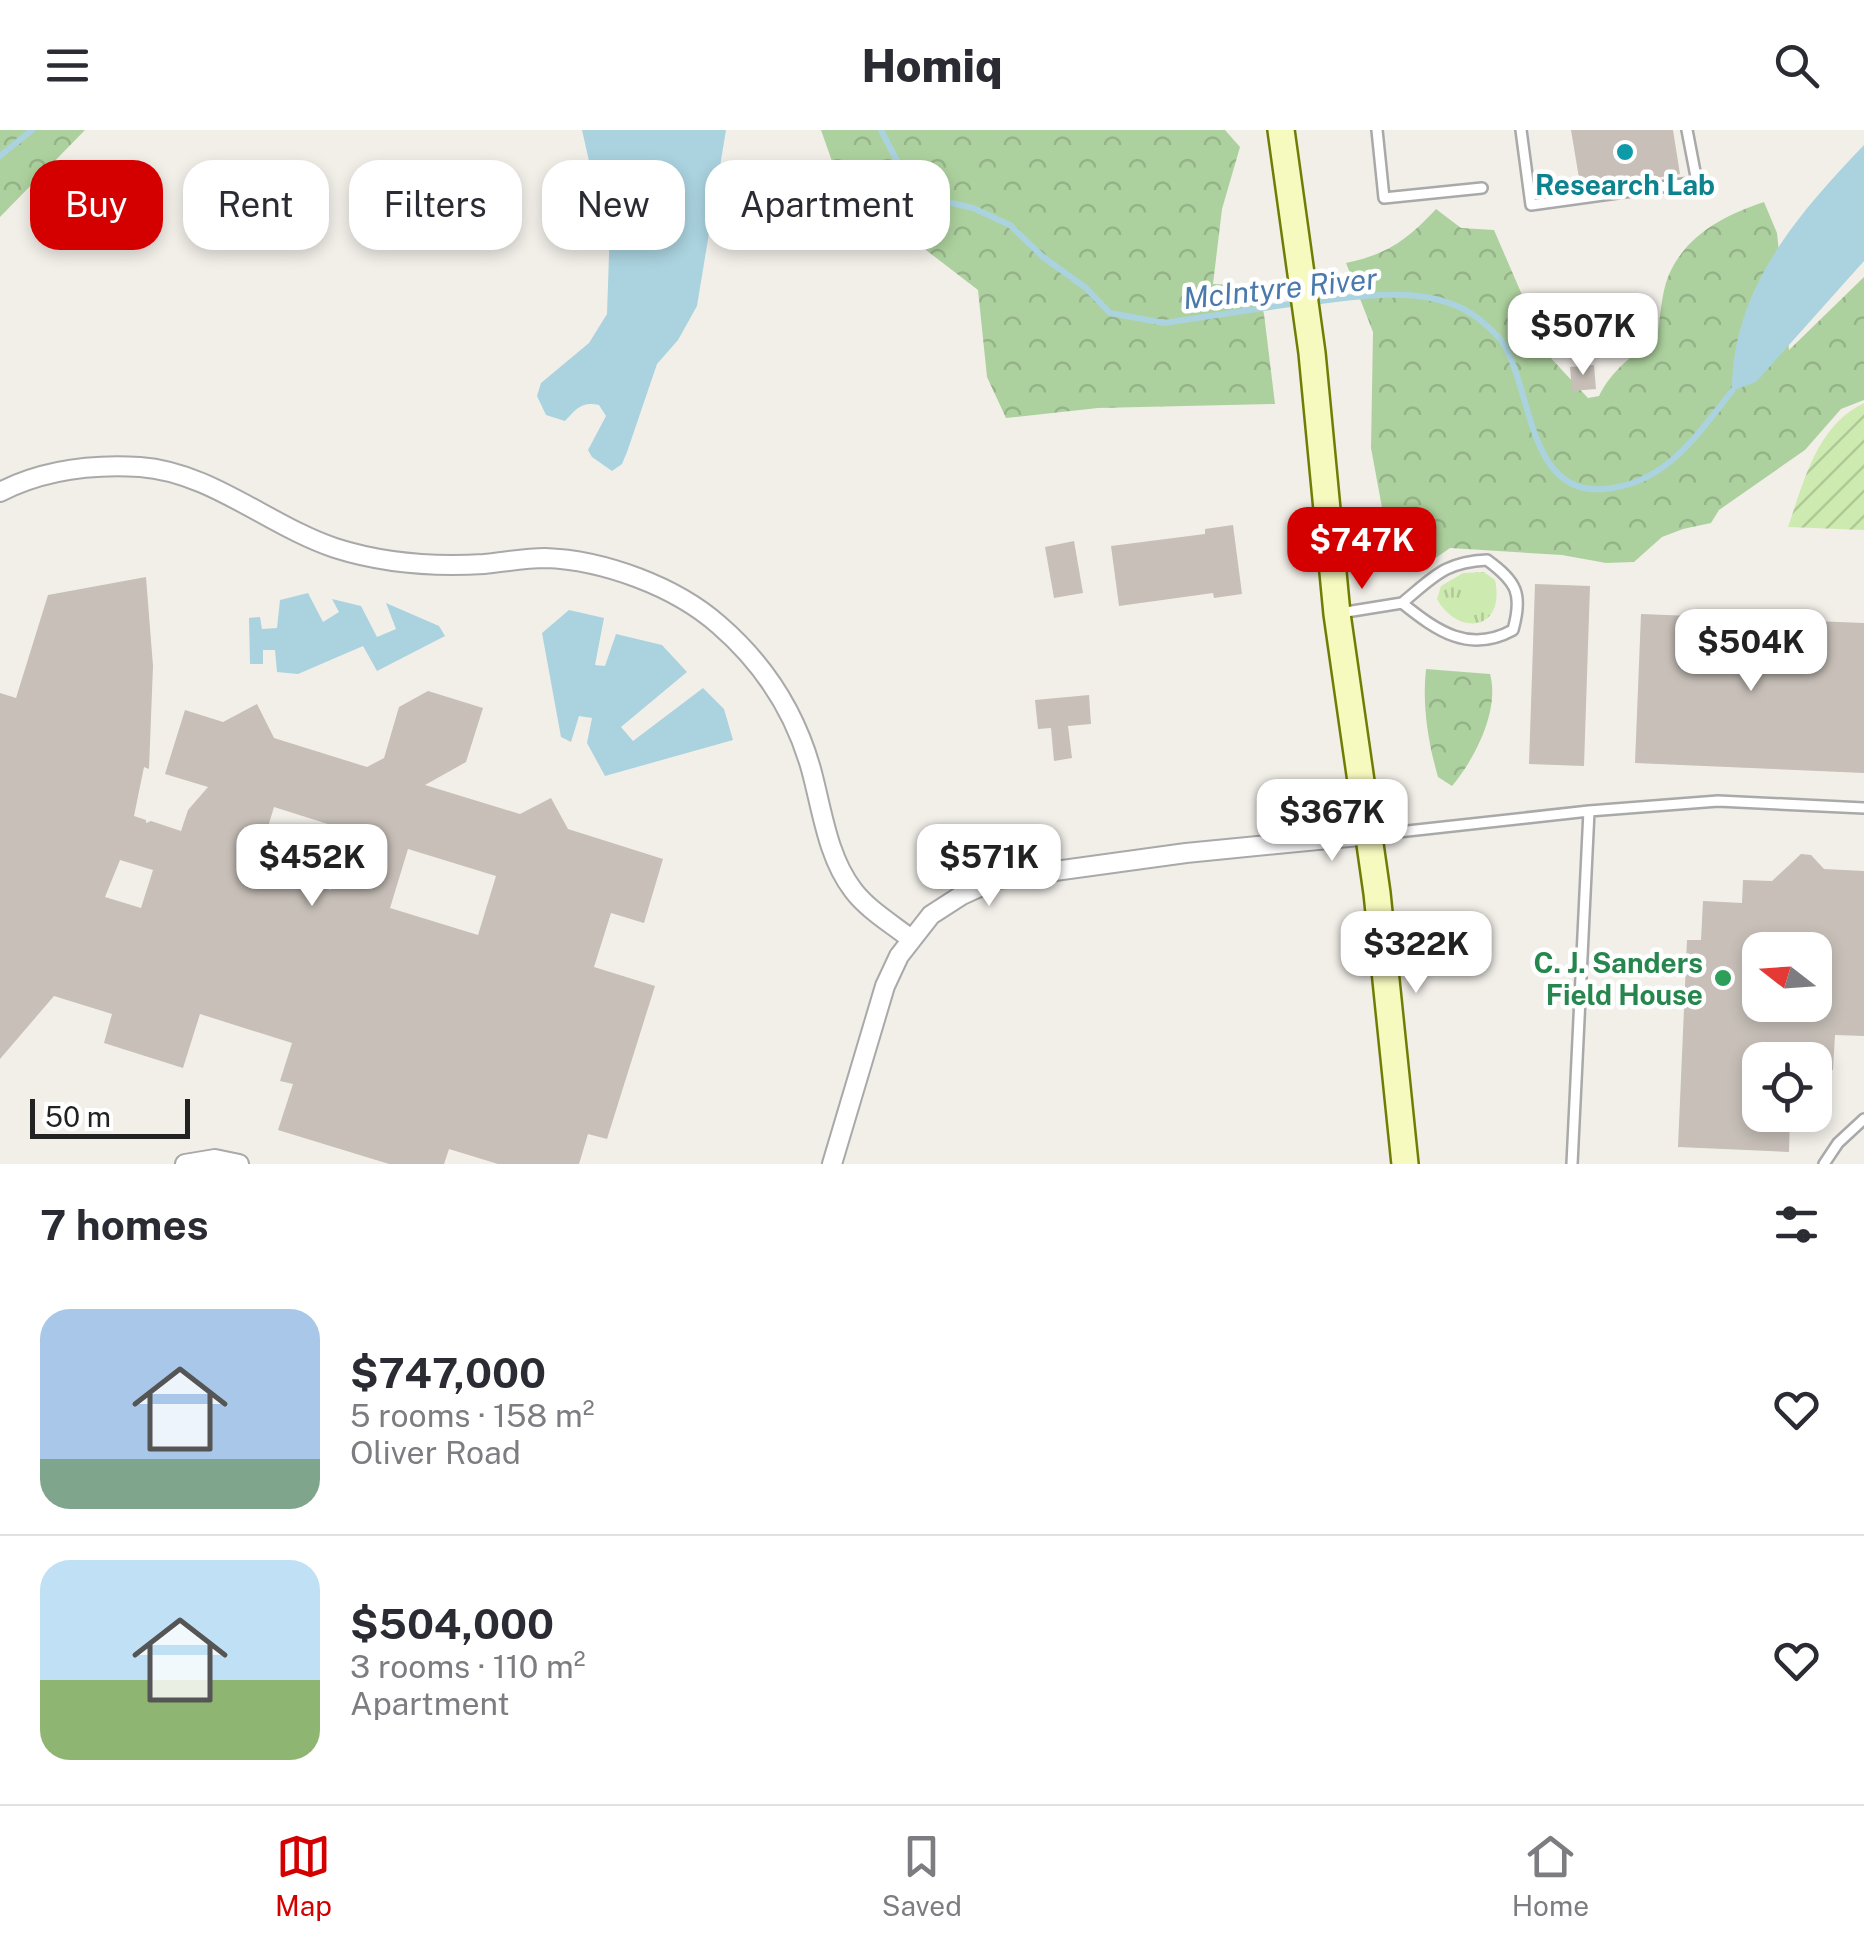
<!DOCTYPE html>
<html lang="en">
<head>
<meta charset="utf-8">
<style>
  :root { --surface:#fff; --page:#f7f7f7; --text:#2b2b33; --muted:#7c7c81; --line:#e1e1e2; --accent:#d40000 }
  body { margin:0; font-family:"Public Sans",sans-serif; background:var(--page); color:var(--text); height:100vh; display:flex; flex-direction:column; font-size:38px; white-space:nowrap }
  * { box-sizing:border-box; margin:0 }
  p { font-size:32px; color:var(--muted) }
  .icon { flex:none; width:55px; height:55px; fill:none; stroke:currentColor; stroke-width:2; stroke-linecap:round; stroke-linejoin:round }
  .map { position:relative; height:1034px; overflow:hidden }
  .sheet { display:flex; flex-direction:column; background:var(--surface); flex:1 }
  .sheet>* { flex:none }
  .top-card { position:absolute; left:30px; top:30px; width:1000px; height:90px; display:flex; gap:20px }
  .needle { width:65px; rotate:287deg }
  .controls { position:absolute; left:1742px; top:802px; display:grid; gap:20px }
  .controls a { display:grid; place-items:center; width:90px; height:90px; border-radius:20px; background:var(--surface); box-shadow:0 5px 15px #0003; font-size:50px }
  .scale { position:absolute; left:30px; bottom:25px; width:160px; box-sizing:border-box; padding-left:10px; border:5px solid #222; border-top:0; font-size:28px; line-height:35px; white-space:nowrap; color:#222; -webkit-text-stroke:8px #fff; paint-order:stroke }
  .price { position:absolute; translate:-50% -85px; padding:0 22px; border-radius:20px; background:#fff; color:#222; font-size:32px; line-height:65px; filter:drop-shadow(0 2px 5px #0008) }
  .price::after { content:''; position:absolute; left:50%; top:60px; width:30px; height:22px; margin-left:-15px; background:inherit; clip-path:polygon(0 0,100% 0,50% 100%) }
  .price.on { background:var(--accent); color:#fff }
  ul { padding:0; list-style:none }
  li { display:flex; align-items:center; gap:30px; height:250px; padding:0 40px }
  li+li { border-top:2px solid var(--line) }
  li span { display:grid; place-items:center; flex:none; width:280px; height:200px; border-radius:30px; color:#555 }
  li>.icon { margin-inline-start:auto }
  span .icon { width:120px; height:120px; fill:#fffc; stroke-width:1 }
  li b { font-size:42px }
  h2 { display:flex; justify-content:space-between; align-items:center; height:120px; padding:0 40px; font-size:42px }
  .tag { padding:0 35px; border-radius:30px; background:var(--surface); box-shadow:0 5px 15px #0003; font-size:35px; line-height:90px }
  .tag.on { background:var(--accent); color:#fff }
  header { display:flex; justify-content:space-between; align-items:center; height:130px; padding:0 40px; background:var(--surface); font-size:45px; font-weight:800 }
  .tabs { display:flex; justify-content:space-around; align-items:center; height:140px; border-top:2px solid var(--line); background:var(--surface); font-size:28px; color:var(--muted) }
  .tabs a { display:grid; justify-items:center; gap:5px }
  .tabs .on { color:var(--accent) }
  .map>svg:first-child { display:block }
  .grass { fill:url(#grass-tufts) }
  .forest { fill:url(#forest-crowns) }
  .garden { fill:url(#garden-furrows) }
  .water { fill:#aad3df }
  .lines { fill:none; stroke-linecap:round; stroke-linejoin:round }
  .stream { stroke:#aad3df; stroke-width:6 }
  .building { fill:#c7bfb8; fill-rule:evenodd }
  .service-casing { stroke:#a9a9a9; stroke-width:14 }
  .minor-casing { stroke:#a9a9a9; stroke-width:22 }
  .secondary-casing { stroke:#707d05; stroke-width:30 }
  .service { stroke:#fff; stroke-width:9 }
  .minor { stroke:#fff; stroke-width:18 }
  .secondary { stroke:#f7fabf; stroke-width:25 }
  .culture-dot { fill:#0f9aa8; stroke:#fff; stroke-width:4 }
  .leisure-dot { fill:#2e9e5b; stroke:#fff; stroke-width:4 }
  .labels { text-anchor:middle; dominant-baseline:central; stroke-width:9; stroke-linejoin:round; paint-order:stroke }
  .culture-label { font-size:28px; font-weight:bold; fill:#0d838f; stroke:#fff }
  .leisure-label { font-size:28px; font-weight:bold; fill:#27864d; stroke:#fff; text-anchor:end }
  .water-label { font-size:30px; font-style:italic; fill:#4a7aab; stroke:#fff }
</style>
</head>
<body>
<header><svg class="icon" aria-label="menu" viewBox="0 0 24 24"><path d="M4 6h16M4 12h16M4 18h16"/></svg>Homiq<svg class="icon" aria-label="search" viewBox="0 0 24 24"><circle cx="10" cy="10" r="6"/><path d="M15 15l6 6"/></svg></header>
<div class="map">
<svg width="1864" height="1034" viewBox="0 0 1864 1034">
  <defs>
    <pattern id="grass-tufts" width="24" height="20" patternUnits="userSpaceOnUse" patternTransform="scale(2.5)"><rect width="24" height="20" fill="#cdebb0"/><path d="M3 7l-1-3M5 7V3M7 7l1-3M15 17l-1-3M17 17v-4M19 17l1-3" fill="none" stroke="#b0c997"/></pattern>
    <pattern id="forest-crowns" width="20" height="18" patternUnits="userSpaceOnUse" patternTransform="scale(2.5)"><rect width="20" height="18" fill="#add19e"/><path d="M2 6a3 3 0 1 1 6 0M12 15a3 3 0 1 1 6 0" fill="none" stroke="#95b388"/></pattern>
    <pattern id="garden-furrows" width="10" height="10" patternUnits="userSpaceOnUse" patternTransform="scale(2.5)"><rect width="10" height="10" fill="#cdebb0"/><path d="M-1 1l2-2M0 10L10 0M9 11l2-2" fill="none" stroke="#b0c997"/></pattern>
  </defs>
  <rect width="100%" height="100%" fill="#f2efe9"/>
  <!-- grass -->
  <path class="grass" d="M 1484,442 L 1495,450 C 1506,502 1457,506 1437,469 L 1441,456 L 1463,443 Z"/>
  <!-- forest -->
  <path class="forest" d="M 0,0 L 85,0 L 0,87 Z
    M 821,0 L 1225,0 L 1240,17 L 1222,79 L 1213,154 L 1257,156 L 1264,184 L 1275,274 L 1098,278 L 1006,288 L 987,247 L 978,160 L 840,54 Z
    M 1764,72 L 1777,103 L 1789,220 L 1864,147 L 1864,270 L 1841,279 L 1805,320 L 1719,380 L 1711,393 L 1683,399 L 1662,407 L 1634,432 L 1606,433 L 1562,425 L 1450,418 L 1430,432 L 1414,424 L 1393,405 L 1383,383 L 1371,318 L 1373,202 L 1346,133 C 1388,124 1407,110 1436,79 L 1461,98 L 1494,100 L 1548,225 L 1588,268 L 1599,266 C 1611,241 1633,224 1657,209 C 1660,190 1661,165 1668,147 C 1685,105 1725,85 1764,72 Z
    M 1426,539 L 1490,544 C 1500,580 1475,629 1452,656 L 1438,647 C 1428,612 1422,575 1426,539 Z"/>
  <!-- garden -->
  <path class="garden" d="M 1864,273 L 1864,400 L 1788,397 C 1804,351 1817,295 1864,273 Z"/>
  <!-- water -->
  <path class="water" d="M 582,0 L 726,0 L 697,176 L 678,210 L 657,234 L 627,322 L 622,334 L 612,341 L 592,327 L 588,320 L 606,286 L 599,275 C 582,271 576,279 565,291 L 546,285 L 537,266 L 541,253 L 589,213 L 607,184 L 611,66 L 589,31 Z
    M 1864,15 L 1864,131 L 1756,252 L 1732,261 C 1732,159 1797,85 1864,15 Z
    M 308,463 L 323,492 L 339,482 L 332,469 L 361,476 L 377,507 L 396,499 L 386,473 L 439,496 L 445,506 L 377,541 L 363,516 L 298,544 L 277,542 L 275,520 L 263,520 L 263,534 L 250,534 L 249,488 L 260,487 L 262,499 L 277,498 L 280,470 Z
    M 569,480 L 604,488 L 595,535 L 605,536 L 616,504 L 662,515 L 687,542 L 621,597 L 633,611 L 703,558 L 724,579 L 733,610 L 605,646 L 587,613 L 592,588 L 579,586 L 571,612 L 561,607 L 542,503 Z"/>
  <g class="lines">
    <!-- stream -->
    <path class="stream" d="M 881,0 L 908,52 L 939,70 L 973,78 L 1010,95 L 1043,127 L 1086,158 L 1110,183 L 1164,193 L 1297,173
      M 0,26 L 32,0
      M 1310,172 C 1365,166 1432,153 1479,189 C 1486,195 1496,203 1501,210 C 1533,257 1526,366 1604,359 C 1666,354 1696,306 1732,261"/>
  </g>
  <!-- building -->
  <path class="building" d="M 1571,0 L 1673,0 L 1680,44 L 1581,60 Z
    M 1627,184 L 1632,215 L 1589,221 L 1584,191 Z
    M 1594,235 L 1596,259 L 1572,261 L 1570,237 Z
    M 1233,395 L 1242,464 L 1214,468 L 1213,463 L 1119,476 L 1111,416 L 1205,404 L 1205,399 Z
    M 1074,411 L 1083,463 L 1054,468 L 1045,417 Z
    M 146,447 L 153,536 L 149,639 L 144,637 L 134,686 L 146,690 L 146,693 L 151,691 L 181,701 L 188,680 L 208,657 L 165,644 L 185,580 L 223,592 L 257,574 L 274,608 L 367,637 L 384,628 L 399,577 L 428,561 L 483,578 L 466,632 L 425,655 L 520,684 L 551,668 L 568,699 L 663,729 L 644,793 L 611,783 L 594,837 L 655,856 L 607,1009 L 588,1004 L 579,1034 L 498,1034 L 449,1019 L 444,1034 L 389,1034 L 278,1000 L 293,954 L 280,951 L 292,913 L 200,884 L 183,938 L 104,913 L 112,884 L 54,866 L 0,929 L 0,563 L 16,568 L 48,465 ZM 274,677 L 350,701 L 335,728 L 331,760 L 256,736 ZM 408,719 L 496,746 L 478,805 L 390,778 ZM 120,730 L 153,740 L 141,778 L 105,767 Z
    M 1535,454 L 1590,456 L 1584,636 L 1529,634 Z
    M 1641,484 L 1864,493 L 1864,643 L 1635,633 Z
    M 1089,565 L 1091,594 L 1068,596 L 1072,628 L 1054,631 L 1051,598 L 1038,599 L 1035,570 Z
    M 1801,724 L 1811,725 L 1824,739 L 1864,741 L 1864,906 L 1835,905 L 1833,940 L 1815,939 L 1815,930 L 1760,930 L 1760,985 L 1790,985 L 1789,1022 L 1678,1017 L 1687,810 L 1701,810 L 1703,771 L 1742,773 L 1743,750 L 1772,751 ZM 1760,820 L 1815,820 L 1815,875 L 1760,875 Z"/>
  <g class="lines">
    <defs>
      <path id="service" d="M 1377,0 L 1384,68 L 1482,58
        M 1521,0 L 1531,75 L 1697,52 L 1687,0
        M 1340,483 L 1402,473 C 1437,501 1469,524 1513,500 C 1523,464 1517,452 1487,430 C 1444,432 1434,447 1402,473
        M 1589,681 L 1718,671 L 1864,678
        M 1371,705 L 1589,681 L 1572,1034
        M 1824,1034 L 1838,1013 L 1864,989"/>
      <path id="minor" d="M 0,362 C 43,340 91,334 140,337 C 211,342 269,396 335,418 C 382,433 435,437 484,434 C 504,432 525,428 545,428 C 603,430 675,456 719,495 C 764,534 795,582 811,639 C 822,679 827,726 853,760 C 867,779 892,794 911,809
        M 185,1034 L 215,1029 L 239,1034
        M 832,1034 L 885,856 L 899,826 L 931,785 L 962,765 L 997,749 L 1186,723 L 1369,705"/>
      <path id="secondary" d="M 1281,0 L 1312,223 L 1337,484 L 1377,763 L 1405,1034"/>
    </defs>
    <!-- service casing -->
    <use href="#service" class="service-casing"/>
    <!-- minor casing -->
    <use href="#minor" class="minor-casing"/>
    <!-- secondary casing -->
    <use href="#secondary" class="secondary-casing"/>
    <!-- service -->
    <use href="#service" class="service"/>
    <!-- minor -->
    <use href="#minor" class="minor"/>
    <!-- secondary -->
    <use href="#secondary" class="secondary"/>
  </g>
  <!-- markers -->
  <circle class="culture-dot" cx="1625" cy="22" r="10"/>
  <circle class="leisure-dot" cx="1723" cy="848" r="10"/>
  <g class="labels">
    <!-- culture labels -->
    <g class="culture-label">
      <text x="1625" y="54">Research Lab</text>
    </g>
    <!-- leisure labels -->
    <g class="leisure-label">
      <text x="1703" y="832">C. J. Sanders<tspan x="1703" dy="32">Field House</tspan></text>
    </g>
    <!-- water labels -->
    <g class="water-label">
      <text transform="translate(1280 158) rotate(-6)">McIntyre River</text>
    </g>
  </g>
</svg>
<div class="controls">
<a><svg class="needle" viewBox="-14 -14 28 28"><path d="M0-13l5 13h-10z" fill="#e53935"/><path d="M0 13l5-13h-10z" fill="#7c7c81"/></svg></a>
<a><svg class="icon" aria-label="locate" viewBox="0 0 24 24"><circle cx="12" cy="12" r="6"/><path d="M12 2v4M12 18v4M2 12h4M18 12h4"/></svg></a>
</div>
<div class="scale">50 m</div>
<b class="price" style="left:1583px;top:248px">$507K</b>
<b class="price on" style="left:1362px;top:462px">$747K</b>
<b class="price" style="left:1751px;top:564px">$504K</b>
<b class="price" style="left:1332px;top:734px">$367K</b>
<b class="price" style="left:312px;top:779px">$452K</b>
<b class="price" style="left:989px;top:779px">$571K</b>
<b class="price" style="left:1416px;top:866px">$322K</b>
<div class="top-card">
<a class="tag on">Buy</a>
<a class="tag">Rent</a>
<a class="tag">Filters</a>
<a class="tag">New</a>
<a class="tag">Apartment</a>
</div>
</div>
<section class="sheet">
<h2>7 homes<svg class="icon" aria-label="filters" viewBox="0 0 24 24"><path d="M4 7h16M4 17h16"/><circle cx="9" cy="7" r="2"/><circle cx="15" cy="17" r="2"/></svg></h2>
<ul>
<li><span style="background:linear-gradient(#a9c7e8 75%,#7fa58c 0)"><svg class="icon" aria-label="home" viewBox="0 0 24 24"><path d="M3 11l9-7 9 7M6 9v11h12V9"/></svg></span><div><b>$747,000</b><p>5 rooms · 158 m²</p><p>Oliver Road</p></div><svg class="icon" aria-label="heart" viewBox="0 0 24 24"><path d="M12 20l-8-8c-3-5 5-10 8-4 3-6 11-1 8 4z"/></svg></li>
<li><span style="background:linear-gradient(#bfe0f5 60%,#8fb573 0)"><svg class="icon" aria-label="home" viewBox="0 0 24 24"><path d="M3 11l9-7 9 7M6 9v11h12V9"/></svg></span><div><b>$504,000</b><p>3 rooms · 110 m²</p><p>Apartment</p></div><svg class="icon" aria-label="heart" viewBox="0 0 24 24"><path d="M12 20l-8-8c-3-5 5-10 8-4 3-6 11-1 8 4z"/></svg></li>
</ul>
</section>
<nav class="tabs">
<a class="on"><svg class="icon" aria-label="map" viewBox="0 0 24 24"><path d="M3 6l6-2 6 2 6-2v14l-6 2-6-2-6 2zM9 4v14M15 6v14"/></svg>Map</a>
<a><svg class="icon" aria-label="saved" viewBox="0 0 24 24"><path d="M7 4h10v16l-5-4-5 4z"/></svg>Saved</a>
<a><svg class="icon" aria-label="home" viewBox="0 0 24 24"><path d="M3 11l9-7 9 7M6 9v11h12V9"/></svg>Home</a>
</nav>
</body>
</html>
